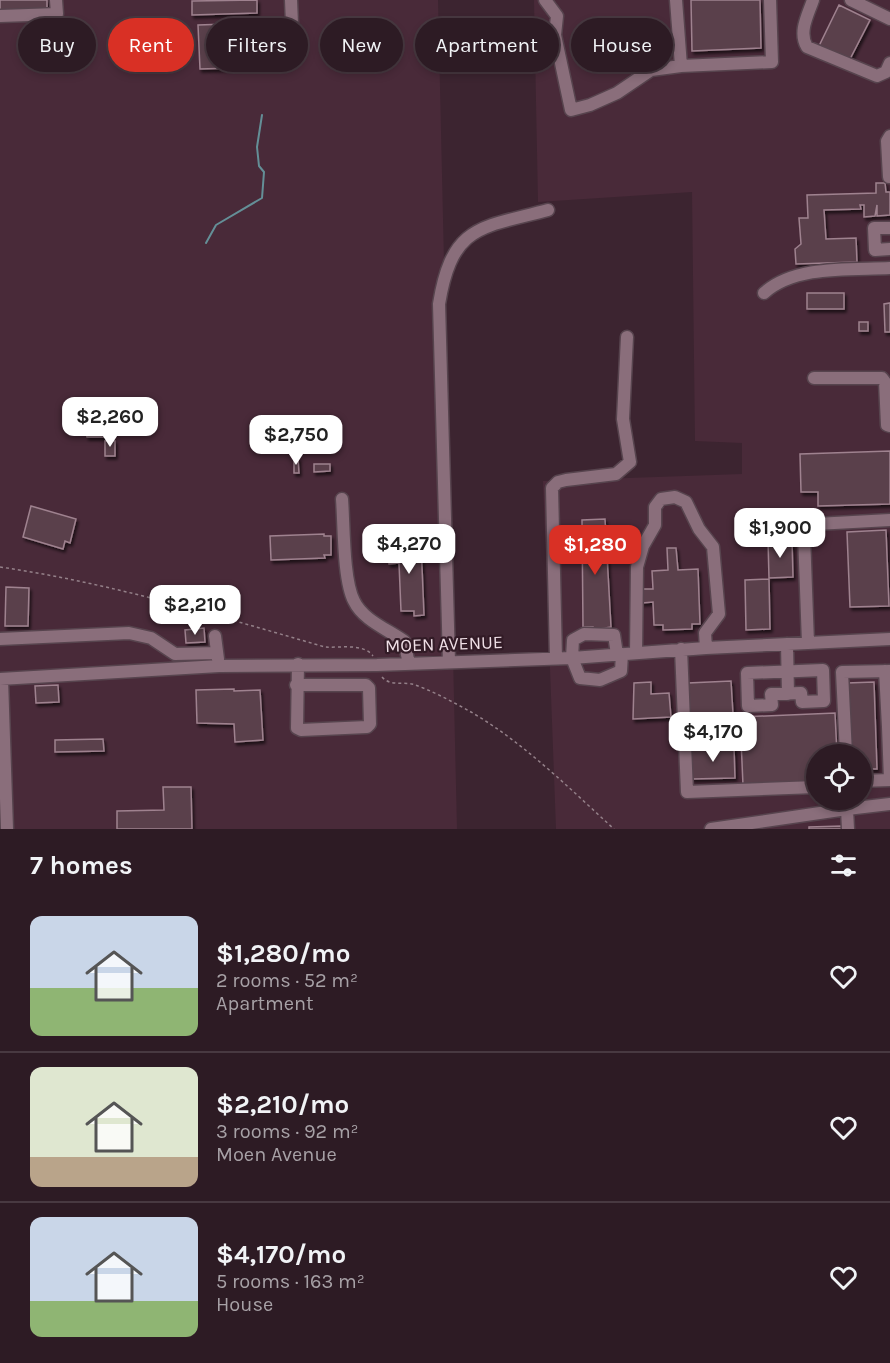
<!DOCTYPE html>
<html lang="en">
<head>
<meta charset="utf-8">
<style>
  :root { --surface:#2d1b24; --page:#392831; --text:#f1f3f6; --muted:#a7a1a6; --line:#483941; --accent:#d93025 }
  body { margin:0; font-family:Karla,sans-serif; background:var(--page); color:var(--text); height:100vh; display:flex; flex-direction:column; font-size:22px; white-space:nowrap }
  * { box-sizing:border-box; margin:0 }
  p { font-size:20px; color:var(--muted) }
  .icon { flex:none; width:33px; height:33px; fill:none; stroke:currentColor; stroke-width:2; stroke-linecap:round; stroke-linejoin:round }
  .map { position:relative; height:829px; overflow:hidden }
  .details { display:flex; flex-direction:column; background:var(--surface); flex:1 }
  .details>* { flex:none }
  .hud { position:absolute; left:18px; top:18px; width:855px; height:54px; display:flex; gap:12px }
  .controls { position:absolute; left:806px; top:744px; display:grid; gap:12px }
  .controls a { display:grid; place-items:center; width:66px; height:66px; border-radius:50%; background:var(--surface); box-shadow:0 3px 9px #0003,0 0 0 2px var(--line); font-size:30px }
  .price { position:absolute; translate:-50% -51px; padding:0 14px; border-radius:12px; background:#fff; color:#222; font-size:20px; line-height:39px; filter:drop-shadow(0 2px 3px #0008) }
  .price::after { content:''; position:absolute; left:50%; top:36px; width:18px; height:14px; margin-left:-9px; background:inherit; clip-path:polygon(0 0,100% 0,50% 100%) }
  .price.on { background:var(--accent); color:#fff }
  ul { padding:0; list-style:none }
  li { display:flex; align-items:center; gap:18px; height:150px; padding:0 30px }
  li+li { border-top:2px solid var(--line) }
  li span { display:grid; place-items:center; flex:none; width:168px; height:120px; border-radius:12px; color:#555 }
  li>.icon { margin-inline-start:auto }
  span .icon { width:72px; height:72px; fill:#fffc; stroke-width:1 }
  li b { font-size:26px }
  h2 { display:flex; justify-content:space-between; align-items:center; height:72px; padding:0 30px; font-size:26px }
  .tag { padding:0 21px; border-radius:27px; background:var(--surface); box-shadow:0 3px 9px #0003,0 0 0 2px var(--line); font-size:21px; line-height:54px }
  .tag.on { background:var(--accent); color:#fff }
  .map>svg:first-child { display:block }
  .built { fill:#492a39; fill-rule:evenodd }
  .lines { fill:none; stroke-linecap:round; stroke-linejoin:round }
  .stream { stroke:#648f97; stroke-width:2 }
  .building { fill:#5a404c; stroke:#9f828f; stroke-width:1.5; filter:url(#shadow) }
  .minor-casing { stroke:#57444e; stroke-width:15 }
  .path { stroke:#948089; stroke-width:1.5; stroke-dasharray:3 3; stroke-linecap:butt }
  .minor { stroke:#8a6e7b; stroke-width:12 }
  .labels { text-anchor:middle; dominant-baseline:central; stroke-width:4.5; stroke-linejoin:round; paint-order:stroke }
  .street-label { font-size:18px; fill:#efdfe6; stroke:#321b26 }
</style>
</head>
<body>
<div class="map">
<svg width="890" height="829" viewBox="0 0 890 829">
  <defs>
    <filter id="shadow"><feDropShadow dx="2" dy="3" stdDeviation="1.5" flood-color="#0009"/></filter>
  </defs>
  <rect width="100%" height="100%" fill="#3c2430"/>
  <!-- built -->
  <path class="built" d="M 0,0 L 438,0 L 457,829 L 0,829 Z
    M 534,0 L 890,0 L 890,829 L 556,829 L 543,481 L 742,474 L 742,443 L 695,441 L 692,192 L 538,202 ZM 816,754 L 861,754 L 861,800 L 816,800 Z"/>
  <g class="lines">
    <!-- stream -->
    <path class="stream" d="M 206,243 L 216,225 L 262,198 L 264,172 L 259,166 L 257,147 L 262,115"/>
  </g>
  <!-- building -->
  <path class="building" d="M 0,0 L 47,0 L 47,14 L 0,15 Z
    M 257,0 L 257,13 L 192,15 L 192,1 Z
    M 691,0 L 760,0 L 761,48 L 692,51 Z
    M 839,5 L 870,20 L 849,61 L 819,46 Z
    M 257,23 L 258,54 L 273,53 L 273,67 L 200,69 L 198,25 Z
    M 876,183 L 885,183 L 886,192 L 890,192 L 890,215 L 877,216 L 877,205 L 875,216 L 864,217 L 864,205 L 860,205 L 861,209 L 824,210 L 826,239 L 856,238 L 857,262 L 796,264 L 795,249 L 801,244 L 799,218 L 808,218 L 807,195 L 876,193 Z
    M 807,293 L 844,293 L 844,309 L 807,309 Z
    M 890,303 L 890,332 L 885,332 L 884,304 Z
    M 859,322 L 868,322 L 868,331 L 859,331 Z
    M 113,416 L 113,421 L 96,422 L 96,417 Z
    M 106,431 L 106,437 L 87,437 L 86,432 Z
    M 105,441 L 115,441 L 115,456 L 105,456 Z
    M 890,451 L 890,504 L 818,506 L 818,492 L 801,492 L 800,454 Z
    M 294,459 L 298,459 L 299,473 L 294,473 Z
    M 314,464 L 330,464 L 330,471 L 314,472 Z
    M 31,506 L 76,519 L 70,543 L 65,541 L 63,549 L 23,537 Z
    M 605,519 L 611,627 L 593,630 L 593,627 L 583,627 L 582,520 Z
    M 886,530 L 889,606 L 850,607 L 847,532 Z
    M 324,534 L 324,536 L 331,536 L 331,555 L 324,555 L 325,558 L 271,560 L 270,536 Z
    M 768,540 L 792,540 L 793,577 L 769,578 Z
    M 421,543 L 424,615 L 414,616 L 414,611 L 401,611 L 399,563 L 389,564 L 388,544 Z
    M 667,548 L 676,548 L 678,570 L 698,569 L 700,624 L 692,624 L 692,629 L 663,630 L 663,625 L 654,625 L 653,602 L 642,603 L 641,589 L 653,589 L 652,571 L 668,570 Z
    M 769,579 L 770,629 L 746,630 L 745,580 Z
    M 6,587 L 29,588 L 28,626 L 5,626 Z
    M 204,628 L 205,642 L 186,643 L 185,630 Z
    M 731,681 L 733,714 L 690,716 L 688,683 Z
    M 651,682 L 651,694 L 669,693 L 671,717 L 633,719 L 634,683 Z
    M 874,682 L 877,769 L 861,769 L 861,754 L 850,754 L 847,683 Z
    M 58,685 L 59,702 L 36,703 L 35,686 Z
    M 234,689 L 234,691 L 260,690 L 263,740 L 235,742 L 234,724 L 197,723 L 196,690 Z
    M 835,713 L 837,754 L 816,754 L 816,783 L 743,785 L 740,717 Z
    M 103,739 L 104,751 L 55,752 L 55,740 Z
    M 734,747 L 735,778 L 692,779 L 691,749 Z
    M 163,787 L 191,787 L 192,829 L 117,829 L 117,811 L 164,810 Z
    M 842,826 L 842,829 L 809,829 L 809,827 Z"/>
  <g class="lines">
    <defs>
      <path id="minor" d="M 291,0 L 292,24
        M 545,0 L 557,16 L 555,35 L 571,110 L 590,105 L 617,93 L 651,70 L 681,66 L 676,0
        M 813,0 C 808,15 798,32 807,47 L 877,76 L 886,72 L 890,63
        M 851,0 L 890,19
        M 0,16 L 57,14 L 56,0
        M 681,66 L 772,62 L 770,0
        M 889,177 L 887,141 L 890,136
        M 890,228 L 874,228 L 875,250 L 890,249
        M 764,293 C 795,265 850,270 890,268
        M 814,378 L 882,378 L 885,382 L 887,425 L 890,426
        M 342,499 C 344,524 343,580 354,601 C 363,620 387,629 404,641 L 409,664
        M 215,636 L 218,659
        M 0,639 L 129,633 L 151,638 L 175,654 L 217,653
        M 808,643 L 804,535 L 809,527 L 816,524 L 890,520
        M 787,644 L 788,694
        M 681,649 L 687,792 L 816,787
        M 636,653 L 637,567 L 643,546 L 655,525 L 655,507 L 661,499 L 675,497 L 686,502 L 699,529 L 713,547 L 719,614 L 705,633 L 706,648
        M 617,654 L 614,635 L 584,634 L 573,640 L 572,658 L 580,678 L 600,680 L 621,671 L 622,654
        M 556,658 L 552,488 L 558,482 L 566,480 L 616,474 L 630,462 L 623,419 L 627,337
        M 449,662 L 439,304 C 452,224 481,228 548,210
        M 823,670 L 824,701 L 802,702 L 801,693 L 771,694 L 772,705 L 748,706 L 747,673 Z
        M 885,671 L 888,727
        M 0,679 L 219,666 L 377,665 L 572,658 L 706,648 L 890,639
        M 2,679 L 7,829
        M 296,685 L 366,685 L 369,688 L 370,724 L 367,727 L 301,730 L 297,728 L 298,664
        M 846,754 L 842,672 L 890,671
        M 861,781 L 890,780 L 888,727 L 890,727
        M 711,829 L 847,809 L 849,800
        M 848,829 L 847,809 L 890,804"/>
    </defs>
    <!-- minor casing -->
    <use href="#minor" class="minor-casing"/>
    <!-- path -->
    <path class="path" d="M 0,567 C 111,583 218,616 325,647 C 340,648 364,643 373,656
      M 382,677 C 390,686 401,682 412,684 C 431,690 453,702 471,712 C 524,743 569,788 614,829"/>
    <!-- minor -->
    <use href="#minor" class="minor"/>
  </g>
  <g class="labels">
    <!-- street labels -->
    <g class="street-label">
      <text transform="translate(444 644) rotate(-2)">MOEN AVENUE</text>
    </g>
  </g>
</svg>
<div class="controls">
<a><svg class="icon" aria-label="locate" viewBox="0 0 24 24"><circle cx="12" cy="12" r="6"/><path d="M12 2v4M12 18v4M2 12h4M18 12h4"/></svg></a>
</div>
<b class="price" style="left:110px;top:448px">$2,260</b>
<b class="price" style="left:296px;top:466px">$2,750</b>
<b class="price" style="left:780px;top:559px">$1,900</b>
<b class="price" style="left:409px;top:575px">$4,270</b>
<b class="price on" style="left:595px;top:576px">$1,280</b>
<b class="price" style="left:195px;top:636px">$2,210</b>
<b class="price" style="left:713px;top:763px">$4,170</b>
<div class="hud">
<a class="tag">Buy</a>
<a class="tag on">Rent</a>
<a class="tag">Filters</a>
<a class="tag">New</a>
<a class="tag">Apartment</a>
<a class="tag">House</a>
</div>
</div>
<section class="details">
<h2>7 homes<svg class="icon" aria-label="filters" viewBox="0 0 24 24"><path d="M4 7h16M4 17h16"/><circle cx="9" cy="7" r="2"/><circle cx="15" cy="17" r="2"/></svg></h2>
<ul>
<li><span style="background:linear-gradient(#c9d6e8 60%,#8fb573 0)"><svg class="icon" aria-label="home" viewBox="0 0 24 24"><path d="M3 11l9-7 9 7M6 9v11h12V9"/></svg></span><div><b>$1,280/mo</b><p>2 rooms · 52 m²</p><p>Apartment</p></div><svg class="icon" aria-label="heart" viewBox="0 0 24 24"><path d="M12 20l-8-8c-3-5 5-10 8-4 3-6 11-1 8 4z"/></svg></li>
<li><span style="background:linear-gradient(#dfe7d0 75%,#b9a48a 0)"><svg class="icon" aria-label="home" viewBox="0 0 24 24"><path d="M3 11l9-7 9 7M6 9v11h12V9"/></svg></span><div><b>$2,210/mo</b><p>3 rooms · 92 m²</p><p>Moen Avenue</p></div><svg class="icon" aria-label="heart" viewBox="0 0 24 24"><path d="M12 20l-8-8c-3-5 5-10 8-4 3-6 11-1 8 4z"/></svg></li>
<li><span style="background:linear-gradient(#c9d6e8 70%,#8fb573 0)"><svg class="icon" aria-label="home" viewBox="0 0 24 24"><path d="M3 11l9-7 9 7M6 9v11h12V9"/></svg></span><div><b>$4,170/mo</b><p>5 rooms · 163 m²</p><p>House</p></div><svg class="icon" aria-label="heart" viewBox="0 0 24 24"><path d="M12 20l-8-8c-3-5 5-10 8-4 3-6 11-1 8 4z"/></svg></li>
</ul>
</section>
</body>
</html>
